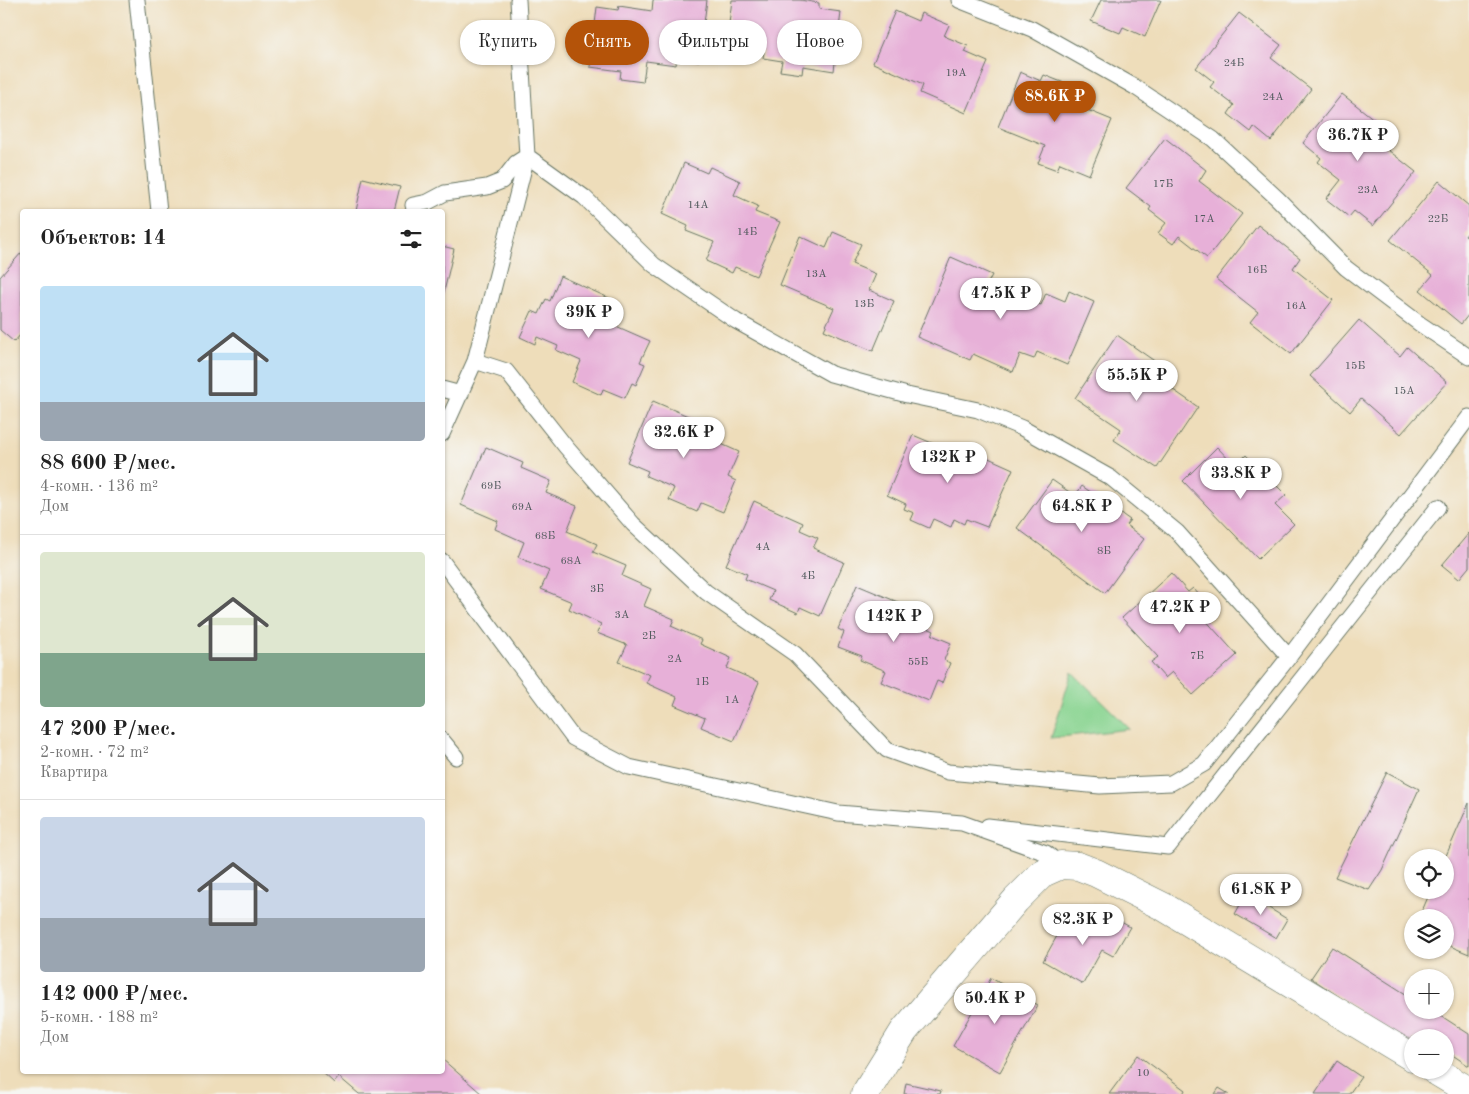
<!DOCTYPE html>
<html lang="ru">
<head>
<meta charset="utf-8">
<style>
  :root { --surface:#fff; --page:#f2f2f2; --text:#222; --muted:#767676; --line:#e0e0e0; --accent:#b45309 }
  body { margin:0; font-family:"Old Standard TT",serif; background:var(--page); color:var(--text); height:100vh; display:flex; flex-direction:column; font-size:19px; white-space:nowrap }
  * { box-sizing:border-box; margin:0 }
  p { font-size:16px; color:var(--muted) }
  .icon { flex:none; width:28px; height:28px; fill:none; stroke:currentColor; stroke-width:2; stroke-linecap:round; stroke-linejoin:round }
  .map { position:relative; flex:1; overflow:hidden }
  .details { position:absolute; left:20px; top:209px; width:425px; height:865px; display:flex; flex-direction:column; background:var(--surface); border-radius:5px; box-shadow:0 1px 4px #0004 }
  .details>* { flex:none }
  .banner { position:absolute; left:460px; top:20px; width:475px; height:45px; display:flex; gap:10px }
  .controls { position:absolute; left:1404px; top:849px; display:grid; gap:10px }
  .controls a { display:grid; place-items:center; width:50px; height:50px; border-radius:50%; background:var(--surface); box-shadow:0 1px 4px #0004; font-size:25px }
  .price { position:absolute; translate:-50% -42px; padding:0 11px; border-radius:18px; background:#fff; color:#222; font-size:16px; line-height:32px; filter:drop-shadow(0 1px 2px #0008) }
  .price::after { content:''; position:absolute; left:50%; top:30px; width:15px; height:11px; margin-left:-8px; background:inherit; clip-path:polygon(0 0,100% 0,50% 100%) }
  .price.on { background:var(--accent); color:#fff }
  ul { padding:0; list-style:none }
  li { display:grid; align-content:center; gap:10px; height:265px; padding:0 20px }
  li+li { border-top:1px solid var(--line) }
  li span { display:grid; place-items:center; height:155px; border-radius:5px; color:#555 }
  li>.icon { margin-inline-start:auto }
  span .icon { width:90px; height:90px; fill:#fffc; stroke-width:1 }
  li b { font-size:21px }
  h2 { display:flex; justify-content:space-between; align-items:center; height:60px; padding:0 20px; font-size:21px }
  .chip { padding:0 18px; border-radius:22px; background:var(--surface); box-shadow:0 1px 4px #0004; font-size:18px; line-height:45px }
  .chip.on { background:var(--accent); color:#fff }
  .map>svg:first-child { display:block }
  .green { fill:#89d491; stroke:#548862 }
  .building { fill:#e7b0d8 }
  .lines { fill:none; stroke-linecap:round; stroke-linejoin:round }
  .service-casing { stroke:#677563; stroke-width:17 }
  .minor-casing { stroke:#677563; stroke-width:29 }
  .service { stroke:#fff; stroke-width:15 }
  .minor { stroke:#fff; stroke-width:28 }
  .labels { text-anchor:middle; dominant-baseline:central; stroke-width:4.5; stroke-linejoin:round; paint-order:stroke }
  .number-label { font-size:11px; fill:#515a5d }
</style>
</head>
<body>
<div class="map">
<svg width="1469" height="1094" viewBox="0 0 1469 1094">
  <rect width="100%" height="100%" fill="#f6f6f2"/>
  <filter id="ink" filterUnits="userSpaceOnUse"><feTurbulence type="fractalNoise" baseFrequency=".02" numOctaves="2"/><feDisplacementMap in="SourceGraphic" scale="10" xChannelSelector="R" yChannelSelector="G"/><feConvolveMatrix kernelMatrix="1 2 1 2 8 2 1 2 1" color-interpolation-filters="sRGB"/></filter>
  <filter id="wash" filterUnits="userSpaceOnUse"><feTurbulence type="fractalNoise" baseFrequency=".0096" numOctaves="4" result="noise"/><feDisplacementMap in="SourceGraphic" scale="20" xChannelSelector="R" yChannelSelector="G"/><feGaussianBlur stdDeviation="1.12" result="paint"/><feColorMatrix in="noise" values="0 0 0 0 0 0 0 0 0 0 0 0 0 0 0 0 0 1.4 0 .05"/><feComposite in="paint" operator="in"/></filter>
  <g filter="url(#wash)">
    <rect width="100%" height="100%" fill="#eeddba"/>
    <!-- green -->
    <path class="green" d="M 1072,672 L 1130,729 L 1051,738 Z"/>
    <g id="blocks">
      <!-- building -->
      <path class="building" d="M 653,0 L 707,0 L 699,61 L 677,58 L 676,65 L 646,61 L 643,82 L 620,79 L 621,71 L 590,67 L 597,7 L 618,10 L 619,6 L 652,11 Z
        M 732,0 L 800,0 L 819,3 L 819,9 L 841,12 L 834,71 L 803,66 L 802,74 L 780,71 L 782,61 L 763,58 L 764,52 L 726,47 Z
        M 1101,0 L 1161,0 L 1145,37 L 1123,27 L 1120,33 L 1091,21 Z
        M 895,11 L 918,21 L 921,13 L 949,25 L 944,36 L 968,46 L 965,52 L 988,62 L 966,113 L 920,93 L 923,85 L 873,63 Z
        M 1239,13 L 1281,45 L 1271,58 L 1311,89 L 1271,141 L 1254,127 L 1251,132 L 1228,114 L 1234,105 L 1210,87 L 1214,82 L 1196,68 Z
        M 1020,72 L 1041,81 L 1044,75 L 1069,85 L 1063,100 L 1112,120 L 1089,175 L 1060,163 L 1057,170 L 1038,163 L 1045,146 L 998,127 Z
        M 1342,94 L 1384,127 L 1374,139 L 1416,172 L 1373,226 L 1354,211 L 1349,217 L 1326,199 L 1341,180 L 1318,162 L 1321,158 L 1303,143 Z
        M 1165,138 L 1206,170 L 1199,181 L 1242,214 L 1207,258 L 1179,236 L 1173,244 L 1158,233 L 1166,223 L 1149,210 L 1151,207 L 1126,188 Z
        M 684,163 L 707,173 L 710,167 L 740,181 L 734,195 L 758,206 L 755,212 L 780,222 L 756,276 L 735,267 L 732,273 L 706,261 L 714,242 L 686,231 L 688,226 L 662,214 Z
        M 363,178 L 400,187 L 394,211 L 356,211 Z
        M 1439,181 L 1469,206 L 1469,231 L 1465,236 L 1469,239 L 1469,314 L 1461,324 L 1420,290 L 1433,275 L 1390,240 Z
        M 1258,225 L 1300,258 L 1293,268 L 1333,300 L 1291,354 L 1250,322 L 1258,312 L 1216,279 Z
        M 833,232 L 861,244 L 852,264 L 876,274 L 869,290 L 894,301 L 873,351 L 824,330 L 834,308 L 780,285 L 800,236 L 826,248 Z
        M 442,246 L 454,249 L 443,296 L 442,296 Z
        M 22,252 L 22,333 L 14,342 L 0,330 L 0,277 Z
        M 951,257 L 992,275 L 988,283 L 1041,305 L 1046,293 L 1065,301 L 1069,291 L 1094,302 L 1067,365 L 1037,352 L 1034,359 L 1020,354 L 1013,372 L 973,354 L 970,360 L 917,337 Z
        M 560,276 L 609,298 L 600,319 L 650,341 L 640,362 L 645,364 L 636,385 L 632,383 L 625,398 L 603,389 L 601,395 L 572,382 L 581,361 L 556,350 L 558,346 L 537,337 L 535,344 L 520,337 L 532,311 L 539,314 L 546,299 L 550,301 Z
        M 1359,320 L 1400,356 L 1407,347 L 1447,382 L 1401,434 L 1361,399 L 1350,412 L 1310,376 Z
        M 1117,335 L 1163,367 L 1156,378 L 1198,407 L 1157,468 L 1114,440 L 1121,429 L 1075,398 Z
        M 653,401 L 702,422 L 697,433 L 739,452 L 728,477 L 736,481 L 723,512 L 701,503 L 697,512 L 669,500 L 674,488 L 646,476 L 648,471 L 627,462 Z
        M 913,435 L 960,455 L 964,447 L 1013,469 L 987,527 L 966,519 L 964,524 L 954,519 L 951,527 L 933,519 L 929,528 L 911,520 L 914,513 L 904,509 L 906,504 L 887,495 Z
        M 486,447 L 523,463 L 521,468 L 551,481 L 546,493 L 577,506 L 567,531 L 597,544 L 593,552 L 626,566 L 622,576 L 651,589 L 644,606 L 674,619 L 671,626 L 702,640 L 700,644 L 731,658 L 727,668 L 759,682 L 734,741 L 701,727 L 705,718 L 674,705 L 677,697 L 646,683 L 650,675 L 619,662 L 627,645 L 597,633 L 601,624 L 569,609 L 572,602 L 541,589 L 549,571 L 518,557 L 524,542 L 495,529 L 498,521 L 461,505 Z
        M 1217,447 L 1235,466 L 1246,455 L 1286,495 L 1275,505 L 1294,524 L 1258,559 L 1183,481 Z
        M 1052,480 L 1075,496 L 1082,486 L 1130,520 L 1126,525 L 1144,539 L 1105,593 L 1017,528 Z
        M 754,501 L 803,523 L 800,530 L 818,538 L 813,548 L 844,562 L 820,616 L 800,607 L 798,613 L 769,600 L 773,591 L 745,579 L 747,574 L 726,565 Z
        M 1469,533 L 1469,567 L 1459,579 L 1442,565 Z
        M 1171,573 L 1188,592 L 1193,588 L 1211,608 L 1202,616 L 1237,655 L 1193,695 L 1172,672 L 1165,678 L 1151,662 L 1158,657 L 1122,618 Z
        M 857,585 L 912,608 L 908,619 L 934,631 L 932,635 L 951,643 L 944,660 L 950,663 L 942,683 L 937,681 L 929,701 L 881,682 L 886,671 L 860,660 L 862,656 L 838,647 L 844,632 L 838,629 Z
        M 1387,772 L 1419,789 L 1382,870 L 1369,890 L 1335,877 Z
        M 1469,803 L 1469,954 L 1445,944 L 1445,918 L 1419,918 L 1431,890 L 1445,890 L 1445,858 Z
        M 1246,894 L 1287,919 L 1276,938 L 1235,914 Z
        M 1071,911 L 1107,932 L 1114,918 L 1130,927 L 1113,956 L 1102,950 L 1083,984 L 1043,961 Z
        M 1332,947 L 1412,998 L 1412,1010 L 1432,1010 L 1469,1034 L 1469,1066 L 1445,1050 L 1445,1038 L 1412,1038 L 1412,1045 L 1311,978 Z
        M 991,978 L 1038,1005 L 1000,1072 L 953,1046 Z
        M 1138,1055 L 1185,1090 L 1183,1094 L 1109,1094 Z
        M 442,1059 L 482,1094 L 359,1094 L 339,1077 L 334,1083 L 321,1071 L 442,1071 Z
        M 1337,1061 L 1361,1077 L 1349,1094 L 1315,1094 Z
        M 906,1083 L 941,1091 L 940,1094 L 904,1094 Z
        M 1219,1088 L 1229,1094 L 1215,1094 Z"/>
    </g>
  </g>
  <g filter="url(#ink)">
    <use href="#blocks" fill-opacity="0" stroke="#677563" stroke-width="1"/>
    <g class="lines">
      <defs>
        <path id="service" d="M 137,0 L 159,211
          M 959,0 L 1032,29 L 1135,87 L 1213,139 L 1278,199 L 1346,268 L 1420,324 L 1469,357
          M 413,205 L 428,202 L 445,193 L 487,187 L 502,181 L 516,163 L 527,156 L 584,197 L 654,265 L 736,321 L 831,374 L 907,395 L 978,410 L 1022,428 L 1111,478 L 1177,532 L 1289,657 L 1469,417
          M 475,361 L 506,371 L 566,447 L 633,524 L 706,592 L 795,654 L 887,750 L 948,772 L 1100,786 L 1171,783 L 1204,764 L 1289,657
          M 442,389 L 461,394
          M 442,434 L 475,361 L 527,156 L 518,0
          M 442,561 L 573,738 L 629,767 L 838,813 L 962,823 L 1046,853 L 1061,865
          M 442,740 L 456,757
          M 988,826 L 1168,847 L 1438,507"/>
        <path id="minor" d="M 1434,1070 L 1469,1091
          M 865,1094 L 904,1031 L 1016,900 L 1043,873 L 1061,865 L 1078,866 L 1096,873 L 1164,907 L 1412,1057"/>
      </defs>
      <!-- service casing -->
      <use href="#service" class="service-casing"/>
      <!-- minor casing -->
      <use href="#minor" class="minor-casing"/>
      <!-- service -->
      <use href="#service" class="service"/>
      <!-- minor -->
      <use href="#minor" class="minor"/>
    </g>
  </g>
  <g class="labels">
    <!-- number labels -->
    <g class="number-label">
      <text x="1234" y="63">24Б</text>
      <text x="956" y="73">19А</text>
      <text x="1273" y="97">24А</text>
      <text x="1163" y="184">17Б</text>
      <text x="1368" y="190">23А</text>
      <text x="698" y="205">14А</text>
      <text x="1204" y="219">17А</text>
      <text x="1438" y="219">22Б</text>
      <text x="747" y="232">14Б</text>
      <text x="1257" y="270">16Б</text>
      <text x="816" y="274">13А</text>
      <text x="864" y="304">13Б</text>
      <text x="1296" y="306">16А</text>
      <text x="1355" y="366">15Б</text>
      <text x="1404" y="391">15А</text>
      <text x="491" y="486">69Б</text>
      <text x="522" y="507">69А</text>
      <text x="545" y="536">68Б</text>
      <text x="763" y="547">4А</text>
      <text x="1104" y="551">8Б</text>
      <text x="571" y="561">68А</text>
      <text x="808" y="576">4Б</text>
      <text x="597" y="589">3Б</text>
      <text x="622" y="615">3А</text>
      <text x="649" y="636">2Б</text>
      <text x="1197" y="656">7Б</text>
      <text x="675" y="659">2А</text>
      <text x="918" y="662">55Б</text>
      <text x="702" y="682">1Б</text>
      <text x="732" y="700">1А</text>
      <text x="1143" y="1073">10</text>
    </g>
  </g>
</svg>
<div class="controls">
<a><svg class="icon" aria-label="locate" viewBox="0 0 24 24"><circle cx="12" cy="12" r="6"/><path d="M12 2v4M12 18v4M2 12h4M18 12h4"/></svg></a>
<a><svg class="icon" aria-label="layers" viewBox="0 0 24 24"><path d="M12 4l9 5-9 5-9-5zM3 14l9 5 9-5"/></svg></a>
<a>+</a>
<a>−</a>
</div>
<b class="price on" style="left:1055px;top:123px">88.6K ₽</b>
<b class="price" style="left:1358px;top:162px">36.7K ₽</b>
<b class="price" style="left:1001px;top:320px">47.5K ₽</b>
<b class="price" style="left:589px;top:339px">39K ₽</b>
<b class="price" style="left:1137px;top:402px">55.5K ₽</b>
<b class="price" style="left:684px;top:459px">32.6K ₽</b>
<b class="price" style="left:948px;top:484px">132K ₽</b>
<b class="price" style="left:1241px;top:500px">33.8K ₽</b>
<b class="price" style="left:1082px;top:533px">64.8K ₽</b>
<b class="price" style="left:1180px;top:634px">47.2K ₽</b>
<b class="price" style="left:894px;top:643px">142K ₽</b>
<b class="price" style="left:1261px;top:916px">61.8K ₽</b>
<b class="price" style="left:1083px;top:946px">82.3K ₽</b>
<b class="price" style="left:995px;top:1025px">50.4K ₽</b>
<div class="banner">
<a class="chip">Купить</a>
<a class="chip on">Снять</a>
<a class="chip">Фильтры</a>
<a class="chip">Новое</a>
</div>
<section class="details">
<h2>Объектов: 14<svg class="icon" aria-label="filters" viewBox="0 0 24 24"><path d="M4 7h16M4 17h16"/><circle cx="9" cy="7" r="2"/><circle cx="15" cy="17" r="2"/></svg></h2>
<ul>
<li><span style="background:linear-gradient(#bfe0f5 75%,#9aa5b1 0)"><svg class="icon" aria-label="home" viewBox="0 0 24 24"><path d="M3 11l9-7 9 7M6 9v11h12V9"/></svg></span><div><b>88 600 ₽/мес.</b><p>4-комн. · 136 m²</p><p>Дом</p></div></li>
<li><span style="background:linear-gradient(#dfe7d0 65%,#7fa58c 0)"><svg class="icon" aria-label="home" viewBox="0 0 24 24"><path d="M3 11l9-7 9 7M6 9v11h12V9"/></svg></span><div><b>47 200 ₽/мес.</b><p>2-комн. · 72 m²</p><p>Квартира</p></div></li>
<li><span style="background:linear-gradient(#c9d6e8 65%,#9aa5b1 0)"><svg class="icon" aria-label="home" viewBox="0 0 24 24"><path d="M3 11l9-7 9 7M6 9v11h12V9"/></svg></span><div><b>142 000 ₽/мес.</b><p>5-комн. · 188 m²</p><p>Дом</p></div></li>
</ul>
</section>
</div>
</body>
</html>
